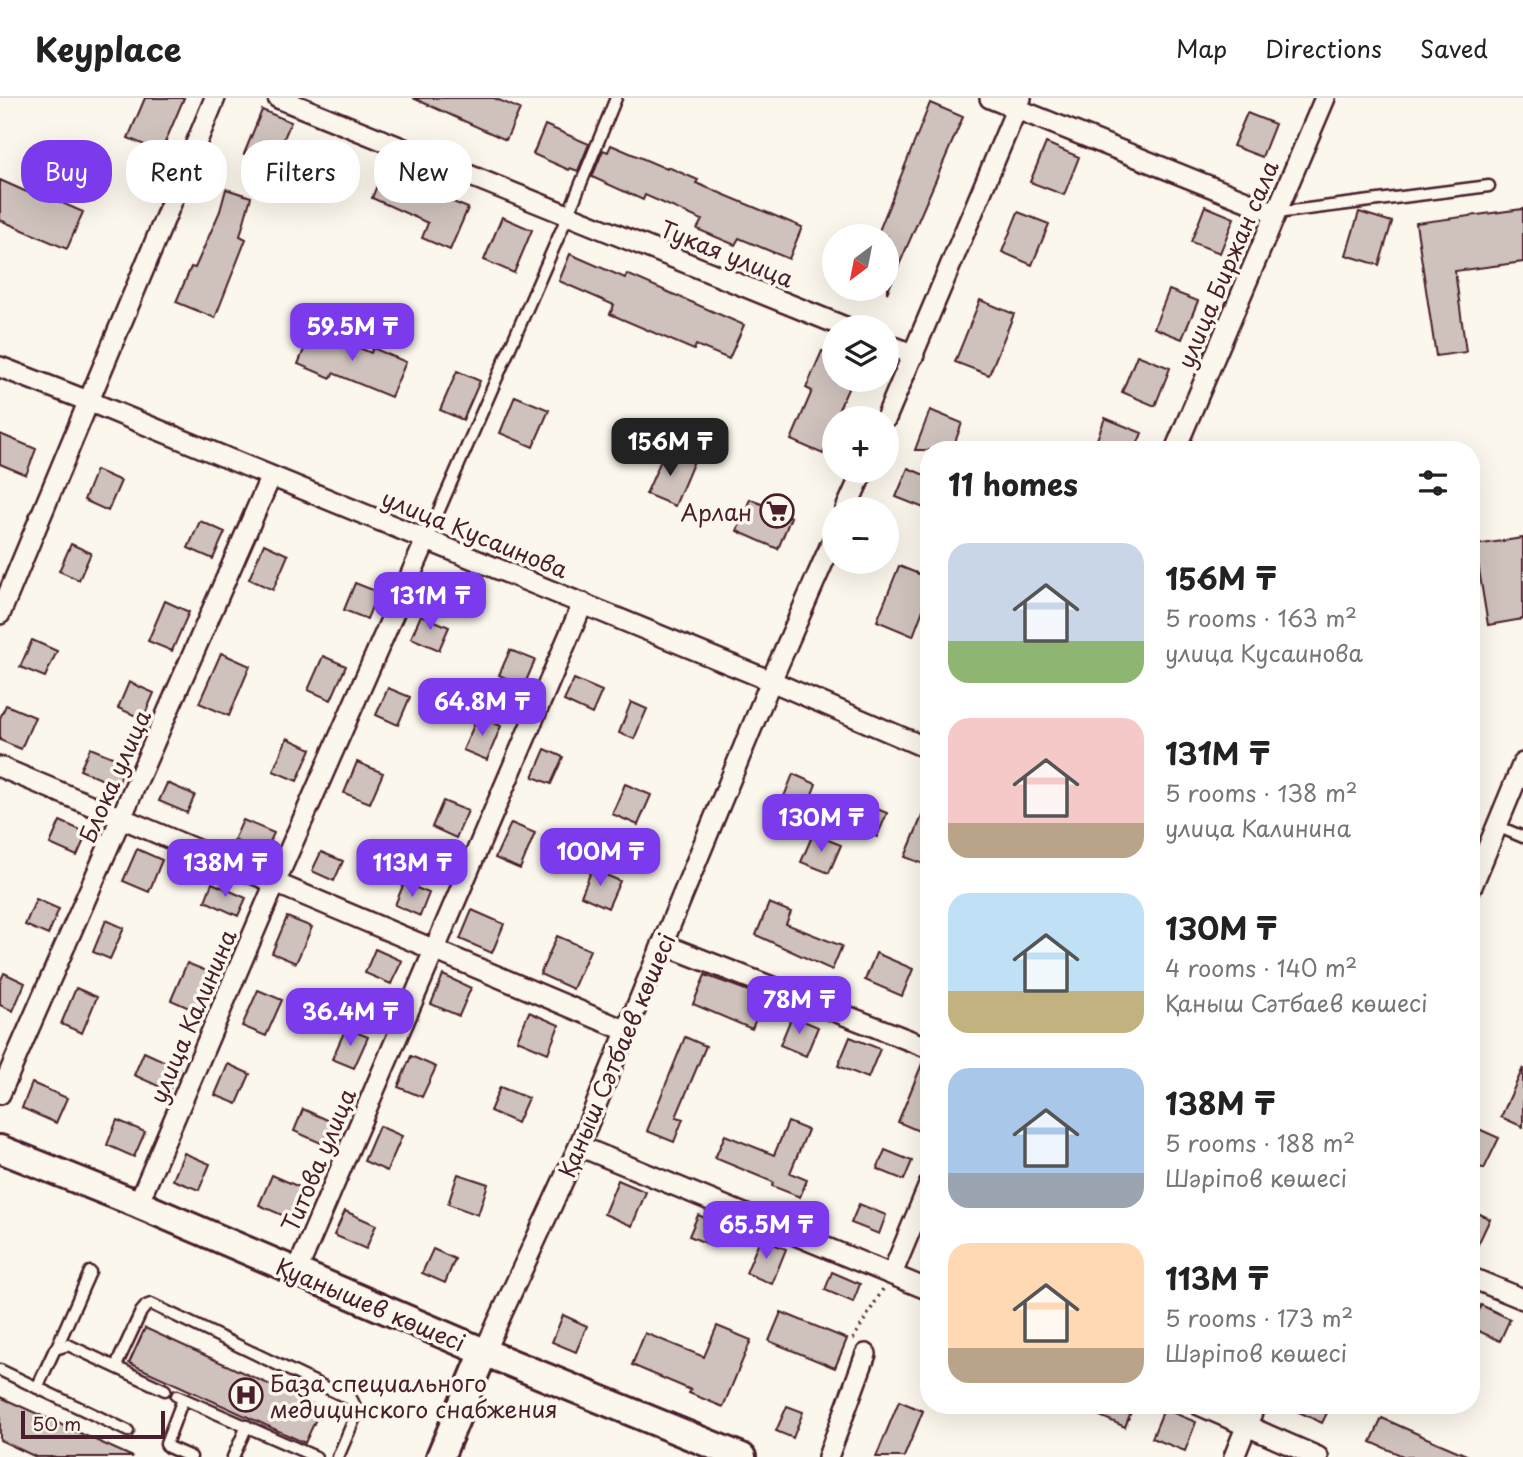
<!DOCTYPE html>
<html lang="en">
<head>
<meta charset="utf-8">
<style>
  :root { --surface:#fff; --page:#f6f6f6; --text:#222; --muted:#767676; --line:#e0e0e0; --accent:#7c3aed }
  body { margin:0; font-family:"Playpen Sans",sans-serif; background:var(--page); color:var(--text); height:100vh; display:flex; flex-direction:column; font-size:26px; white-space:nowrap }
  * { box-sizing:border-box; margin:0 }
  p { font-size:23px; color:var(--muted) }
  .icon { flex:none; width:38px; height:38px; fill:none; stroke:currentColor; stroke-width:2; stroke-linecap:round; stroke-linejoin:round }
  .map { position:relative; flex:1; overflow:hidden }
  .details { position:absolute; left:920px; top:343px; width:560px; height:973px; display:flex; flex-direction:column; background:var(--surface); border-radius:28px; box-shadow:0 7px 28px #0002 }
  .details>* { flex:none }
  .hud { position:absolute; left:21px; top:42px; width:665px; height:63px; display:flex; gap:14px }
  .needle { width:46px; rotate:212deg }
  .fabs { position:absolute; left:822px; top:126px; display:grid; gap:14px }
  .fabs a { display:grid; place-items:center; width:77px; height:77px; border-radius:50%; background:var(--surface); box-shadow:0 7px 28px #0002; font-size:35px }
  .scale { position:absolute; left:21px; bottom:18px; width:144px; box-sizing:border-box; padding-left:7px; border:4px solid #4a1f2b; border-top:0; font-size:19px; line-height:24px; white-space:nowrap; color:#4a1f2b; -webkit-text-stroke:5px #fbf7ec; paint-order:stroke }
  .price { position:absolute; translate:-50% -60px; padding:0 16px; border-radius:14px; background:var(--accent); color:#fff; font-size:23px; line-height:46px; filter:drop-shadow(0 2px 4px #0008) }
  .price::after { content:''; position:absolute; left:50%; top:42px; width:21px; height:16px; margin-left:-10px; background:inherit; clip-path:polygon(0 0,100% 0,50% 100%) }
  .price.current { background:#222; color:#fff }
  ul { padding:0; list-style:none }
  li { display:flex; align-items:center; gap:21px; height:175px; padding:0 28px }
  li span { display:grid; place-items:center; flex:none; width:196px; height:140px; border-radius:21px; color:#555 }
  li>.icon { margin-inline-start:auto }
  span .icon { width:84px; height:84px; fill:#fffc; stroke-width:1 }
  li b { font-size:30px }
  h2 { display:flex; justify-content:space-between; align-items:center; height:84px; padding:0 28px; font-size:30px }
  .tag { padding:0 24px; border-radius:28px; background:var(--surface); box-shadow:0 7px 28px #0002; font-size:24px; line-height:63px }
  .tag.current { background:var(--accent); color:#fff }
  header { display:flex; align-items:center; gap:42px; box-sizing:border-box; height:98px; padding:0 35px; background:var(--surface); border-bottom:2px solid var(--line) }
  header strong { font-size:33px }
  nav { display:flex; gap:38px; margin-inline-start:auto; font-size:24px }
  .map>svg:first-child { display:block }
  .building { fill:#cfc2bc; stroke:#4a1f2b; stroke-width:2 }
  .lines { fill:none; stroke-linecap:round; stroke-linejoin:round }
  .lane-casing { stroke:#4a1f2b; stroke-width:15 }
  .street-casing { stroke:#4a1f2b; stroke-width:24 }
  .secondary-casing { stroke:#4a1f2b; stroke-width:32 }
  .path { stroke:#4a1f2b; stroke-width:3.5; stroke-dasharray:2 5; stroke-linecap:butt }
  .lane { stroke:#fbf7ec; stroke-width:10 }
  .street { stroke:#fbf7ec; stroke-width:19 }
  .secondary { stroke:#fbf7ec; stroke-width:26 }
  .labels { text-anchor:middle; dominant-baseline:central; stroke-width:7; stroke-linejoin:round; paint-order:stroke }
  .street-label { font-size:23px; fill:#4a1f2b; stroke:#fbf7ec }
  .poi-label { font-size:23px; fill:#4a1f2b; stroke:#fbf7ec; text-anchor:end }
</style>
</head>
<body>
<header>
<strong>Keyplace</strong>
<nav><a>Map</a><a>Directions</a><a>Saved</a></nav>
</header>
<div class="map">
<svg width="1523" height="1359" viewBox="0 0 1523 1359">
  <rect width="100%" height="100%" fill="#fbf7ec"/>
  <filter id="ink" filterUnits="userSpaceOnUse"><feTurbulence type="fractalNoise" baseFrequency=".0143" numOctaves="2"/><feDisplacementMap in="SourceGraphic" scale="14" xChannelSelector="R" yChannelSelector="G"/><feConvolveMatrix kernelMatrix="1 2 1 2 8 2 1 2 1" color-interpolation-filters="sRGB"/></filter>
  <g filter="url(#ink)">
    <!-- building -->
    <path class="building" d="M 145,0 L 184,0 L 161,54 L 128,40 Z
      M 413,0 L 494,0 L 520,11 L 506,42 Z
      M 930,5 L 963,19 L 887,195 L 887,138 L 877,138 Z
      M 262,12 L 291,24 L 272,68 L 244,56 Z
      M 1247,15 L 1275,26 L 1262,59 L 1233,48 Z
      M 545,27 L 589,46 L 578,73 L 570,70 L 569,72 L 533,56 Z
      M 1046,45 L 1079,59 L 1064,97 L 1030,84 Z
      M 611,47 L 667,71 L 668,69 L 698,82 L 696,85 L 802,129 L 789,161 L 739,140 L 735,147 L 697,131 L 702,122 L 645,97 L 643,102 L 592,79 L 603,52 L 608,54 Z
      M 382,75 L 468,110 L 450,152 L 422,140 L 428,125 L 372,100 Z
      M 0,82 L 27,94 L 28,90 L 83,114 L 67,151 L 0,122 Z
      M 226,91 L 251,99 L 240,138 L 246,141 L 215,220 L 176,204 L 191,169 L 195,170 L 220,113 Z
      M 1205,108 L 1234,120 L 1220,155 L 1191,144 Z
      M 1523,111 L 1523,164 L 1455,173 L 1466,254 L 1436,258 L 1416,125 Z
      M 1018,114 L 1049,126 L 1032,167 L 1002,154 Z
      M 1359,114 L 1392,124 L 1379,167 L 1346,157 Z
      M 502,119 L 532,132 L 514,175 L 484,162 Z
      M 570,156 L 625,180 L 627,176 L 744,227 L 729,261 L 696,247 L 694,252 L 610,216 L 614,207 L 559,183 Z
      M 1169,192 L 1198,203 L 1182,241 L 1154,230 Z
      M 980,202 L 1014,216 L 989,277 L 955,264 Z
      M 313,230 L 371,255 L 373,250 L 406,264 L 391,299 L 333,275 L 331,280 L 298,266 Z
      M 822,253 L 835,258 L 835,282 L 852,282 L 835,320 L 835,329 L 823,356 L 791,342 L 812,293 L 806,290 Z
      M 1137,257 L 1170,270 L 1155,308 L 1122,294 Z
      M 457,273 L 480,283 L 463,322 L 440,312 Z
      M 515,298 L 549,312 L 533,349 L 500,335 Z
      M 930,312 L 962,325 L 952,352 L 915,352 Z
      M 1105,320 L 1142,335 L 1135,352 L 1093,352 Z
      M 0,336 L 36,351 L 26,377 L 0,366 Z
      M 666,351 L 694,363 L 675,408 L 646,396 Z
      M 908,370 L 929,379 L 929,412 L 896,399 Z
      M 96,372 L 121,383 L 108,413 L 84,402 Z
      M 750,401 L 791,419 L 778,451 L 737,433 Z
      M 200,423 L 225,434 L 213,461 L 188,450 Z
      M 1523,440 L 1523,521 L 1488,527 L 1475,447 Z
      M 71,446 L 91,455 L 79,482 L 59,473 Z
      M 264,446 L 288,457 L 273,492 L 249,481 Z
      M 899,468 L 929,480 L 929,496 L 913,538 L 877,523 Z
      M 355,485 L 378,494 L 367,521 L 344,512 Z
      M 165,503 L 189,514 L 172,553 L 148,543 Z
      M 421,517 L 449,529 L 439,552 L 411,540 Z
      M 32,542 L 57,553 L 45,579 L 20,569 Z
      M 510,552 L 535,562 L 524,588 L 499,577 Z
      M 221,555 L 250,568 L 229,618 L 199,605 Z
      M 323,558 L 346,568 L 331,602 L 308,592 Z
      M 574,581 L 602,593 L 592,616 L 564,603 Z
      M 129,584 L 154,595 L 143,621 L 118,610 Z
      M 388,590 L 410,599 L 398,627 L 376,617 Z
      M 631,604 L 647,611 L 634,641 L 619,635 Z
      M 6,607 L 35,619 L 21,651 L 0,642 L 0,620 Z
      M 478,618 L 501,628 L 487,662 L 463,652 Z
      M 287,640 L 311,651 L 297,683 L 273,673 Z
      M 90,650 L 127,665 L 117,688 L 80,672 Z
      M 545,651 L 563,659 L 551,686 L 533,679 Z
      M 357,664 L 383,675 L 370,705 L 344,695 Z
      M 793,676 L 816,686 L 804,716 L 781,706 Z
      M 167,685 L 195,697 L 187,715 L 159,703 Z
      M 625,686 L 651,697 L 638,727 L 612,716 Z
      M 929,701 L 929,768 L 905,759 Z
      M 443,703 L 468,713 L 456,740 L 432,729 Z
      M 865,706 L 887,715 L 877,739 L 855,730 Z
      M 243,722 L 274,735 L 264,756 L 234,742 Z
      M 60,723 L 87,735 L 77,758 L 50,746 Z
      M 511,725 L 535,735 L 520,771 L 495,760 Z
      M 813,736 L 841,747 L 829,775 L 801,764 Z
      M 137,751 L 162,762 L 149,794 L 123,783 Z
      M 321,754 L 343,763 L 334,783 L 312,773 Z
      M 592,771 L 620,783 L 608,810 L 581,798 Z
      M 212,785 L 246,800 L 238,818 L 205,803 Z
      M 404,785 L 429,795 L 420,818 L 395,807 Z
      M 36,801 L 59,811 L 48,837 L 25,827 Z
      M 769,805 L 791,814 L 786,826 L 842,848 L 832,872 L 756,837 Z
      M 472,812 L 504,826 L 492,855 L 460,841 Z
      M 287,819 L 312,829 L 296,865 L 272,855 Z
      M 106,822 L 124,830 L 110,861 L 93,854 Z
      M 557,838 L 590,852 L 573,891 L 540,876 Z
      M 375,851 L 402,863 L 391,886 L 365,875 Z
      M 876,855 L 913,871 L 902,898 L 865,882 Z
      M 187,865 L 214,876 L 198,914 L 171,902 Z
      M 4,875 L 25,885 L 13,913 L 0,907 L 0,884 Z
      M 443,877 L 471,890 L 459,918 L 431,906 Z
      M 705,877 L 765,899 L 752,931 L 693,906 Z
      M 76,890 L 97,899 L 82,935 L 61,926 Z
      M 258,892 L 282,902 L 266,938 L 242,928 Z
      M 529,914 L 559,927 L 548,955 L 517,942 Z
      M 792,918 L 818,929 L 806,958 L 780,947 Z
      M 346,930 L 368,939 L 354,970 L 332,961 Z
      M 685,939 L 706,948 L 676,1019 L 683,1021 L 674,1044 L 647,1033 Z
      M 850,939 L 880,951 L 868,980 L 838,968 Z
      M 144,954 L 179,970 L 169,993 L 134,977 Z
      M 411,958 L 436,969 L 422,999 L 398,989 Z
      M 924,961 L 929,962 L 929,1013 L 921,1034 L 898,1024 Z
      M 228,966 L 250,976 L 237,1006 L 215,997 Z
      M 1523,970 L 1523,1029 L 1501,1019 Z
      M 32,985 L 67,1000 L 56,1025 L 22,1010 Z
      M 500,989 L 528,1000 L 517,1025 L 490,1013 Z
      M 303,1011 L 332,1024 L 323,1046 L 294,1033 Z
      M 117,1022 L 145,1034 L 134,1059 L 107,1047 Z
      M 788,1024 L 808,1032 L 790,1075 L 807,1082 L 800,1099 L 772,1088 L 773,1084 L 715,1060 L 725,1037 L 774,1057 Z
      M 379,1028 L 402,1038 L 387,1073 L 364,1063 Z
      M 1472,1028 L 1499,1040 L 1484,1071 L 1472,1065 Z
      M 885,1052 L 912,1063 L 904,1082 L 877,1071 Z
      M 184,1055 L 210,1066 L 199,1092 L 173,1082 Z
      M 458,1076 L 488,1086 L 478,1117 L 448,1106 Z
      M 272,1077 L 304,1091 L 291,1121 L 259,1107 Z
      M 618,1082 L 646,1094 L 632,1128 L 604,1116 Z
      M 859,1106 L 886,1117 L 879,1136 L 851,1125 Z
      M 1472,1112 L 1490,1121 L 1472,1159 Z
      M 345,1113 L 376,1127 L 366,1151 L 334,1137 Z
      M 698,1117 L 724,1128 L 715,1149 L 689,1138 Z
      M 760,1141 L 786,1151 L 772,1186 L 746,1175 Z
      M 433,1151 L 455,1161 L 445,1185 L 422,1175 Z
      M 832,1174 L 860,1186 L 853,1204 L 825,1192 Z
      M 1481,1207 L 1510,1221 L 1500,1243 L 1472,1230 Z
      M 781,1214 L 847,1241 L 835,1270 L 769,1243 Z
      M 563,1217 L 587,1228 L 576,1254 L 552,1244 Z
      M 717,1228 L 751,1242 L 723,1309 L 689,1295 L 691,1292 L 632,1267 L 645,1235 L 704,1259 Z
      M 145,1230 L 321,1310 L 305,1345 L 129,1265 Z
      M 0,1299 L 133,1359 L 36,1359 L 0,1342 Z
      M 899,1303 L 923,1313 L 904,1359 L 876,1359 Z
      M 1075,1307 L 1134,1307 L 1125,1329 Z
      M 1284,1307 L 1331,1307 L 1322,1325 Z
      M 787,1308 L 803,1314 L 793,1340 L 776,1333 Z
      M 1164,1311 L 1196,1324 L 1185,1353 L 1152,1340 Z
      M 1382,1320 L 1429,1341 L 1471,1359 L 1405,1359 L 1371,1344 Z"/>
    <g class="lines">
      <defs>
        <path id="lane" d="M 1276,115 L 1489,88
          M 426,442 L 568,117 L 616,0
          M 1497,728 L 1523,739
          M 56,1251 L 90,1174
          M 116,1268 L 141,1214 L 146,1208 L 151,1206 L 352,1302 L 356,1310 L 356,1317 L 338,1359
          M 0,1272 L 128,1333
          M 37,1290 L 55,1251 L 68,1247 L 165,1292
          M 177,1298 L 316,1359
          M 183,1301 L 166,1346 L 168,1349 L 191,1359
          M 233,1359 L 247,1328"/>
        <path id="street" d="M 278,0 L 845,229
          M 990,0 L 1276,115
          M 887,246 L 914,257
          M 0,269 L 88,303 L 771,583 L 929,651
          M 886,320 L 1021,0
          M 1175,352 L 1325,0
          M 846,411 L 863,373
          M 0,516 L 215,0
          M 0,669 L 627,933
          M 1472,788 L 1523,665
          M 662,846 L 929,950
          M 0,996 L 271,378
          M 579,1048 L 929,1192
          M 138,1106 L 275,785 L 426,442
          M 296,1175 L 583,505
          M 892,1176 L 929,1087
          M 1472,1180 L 1523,1201
          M 484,1254 L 579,1048 L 771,583 L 835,437
          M 1199,1307 L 1318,1359
          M 828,1359 L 866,1256
          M 1234,1359 L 1255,1307"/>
        <path id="secondary" d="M 0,1051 L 138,1106 L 484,1254 L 742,1359
          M 440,1359 L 484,1254"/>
      </defs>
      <!-- lane casing -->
      <use href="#lane" class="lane-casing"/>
      <!-- street casing -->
      <use href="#street" class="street-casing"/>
      <!-- secondary casing -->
      <use href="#secondary" class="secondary-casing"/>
      <!-- path -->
      <path class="path" d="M 853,1241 L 883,1191"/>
      <!-- lane -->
      <use href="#lane" class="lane"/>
      <!-- street -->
      <use href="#street" class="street"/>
      <!-- secondary -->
      <use href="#secondary" class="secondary"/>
    </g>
  </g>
  <!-- icons -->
  <defs>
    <symbol id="supermarket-ring" viewBox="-11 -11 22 22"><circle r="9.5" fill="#fbf7ec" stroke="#4a1f2b" stroke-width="1.5"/><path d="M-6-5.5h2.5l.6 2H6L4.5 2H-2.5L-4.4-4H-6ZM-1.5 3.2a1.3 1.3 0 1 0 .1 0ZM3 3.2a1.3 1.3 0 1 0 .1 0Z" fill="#4a1f2b"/></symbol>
    <symbol id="hospital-ring" viewBox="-11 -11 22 22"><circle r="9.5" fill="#fbf7ec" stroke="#4a1f2b" stroke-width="1.5"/><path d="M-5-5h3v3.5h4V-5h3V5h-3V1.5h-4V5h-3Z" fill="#4a1f2b"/></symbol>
  </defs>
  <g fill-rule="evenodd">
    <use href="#supermarket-ring" x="758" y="394" width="38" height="38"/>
    <use href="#hospital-ring" x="227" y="1278" width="38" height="38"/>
  </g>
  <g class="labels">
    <!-- street labels -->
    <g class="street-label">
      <text transform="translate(727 155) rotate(22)">Тукая улица</text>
      <text transform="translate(1227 166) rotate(-67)">улица Биржан сала</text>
      <text transform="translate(475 435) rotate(22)">улица Кусаинова</text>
      <text transform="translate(114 678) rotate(-66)">Блока улица</text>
      <text transform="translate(192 918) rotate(-67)">улица Калинина</text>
      <text transform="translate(616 957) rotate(-67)">Қаныш Сәтбаев көшесі</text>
      <text transform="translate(318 1062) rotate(-67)">Титова улица</text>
      <text transform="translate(371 1206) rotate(23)">Қуанышев көшесі</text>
    </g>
    <!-- poi labels -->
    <g class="poi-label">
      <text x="752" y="413">Арлан</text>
      <text x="270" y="1284" text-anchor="start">База специального<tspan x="270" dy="26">медицинского снабжения</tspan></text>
    </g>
  </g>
</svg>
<div class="fabs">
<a><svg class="needle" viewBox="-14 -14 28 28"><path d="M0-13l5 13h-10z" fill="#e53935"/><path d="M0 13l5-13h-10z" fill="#767676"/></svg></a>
<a><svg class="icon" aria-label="layers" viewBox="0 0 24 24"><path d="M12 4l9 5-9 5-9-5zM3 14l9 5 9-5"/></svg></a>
<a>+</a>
<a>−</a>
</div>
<div class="scale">50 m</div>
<b class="price" style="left:352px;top:265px">59.5M ₸</b>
<b class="price current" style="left:670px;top:380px">156M ₸</b>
<b class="price" style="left:430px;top:534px">131M ₸</b>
<b class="price" style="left:482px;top:640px">64.8M ₸</b>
<b class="price" style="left:821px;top:756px">130M ₸</b>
<b class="price" style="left:600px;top:790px">100M ₸</b>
<b class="price" style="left:225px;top:801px">138M ₸</b>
<b class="price" style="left:412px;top:801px">113M ₸</b>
<b class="price" style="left:799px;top:938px">78M ₸</b>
<b class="price" style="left:350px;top:950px">36.4M ₸</b>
<b class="price" style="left:766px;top:1163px">65.5M ₸</b>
<div class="hud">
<a class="tag current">Buy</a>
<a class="tag">Rent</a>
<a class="tag">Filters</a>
<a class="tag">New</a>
</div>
<section class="details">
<h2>11 homes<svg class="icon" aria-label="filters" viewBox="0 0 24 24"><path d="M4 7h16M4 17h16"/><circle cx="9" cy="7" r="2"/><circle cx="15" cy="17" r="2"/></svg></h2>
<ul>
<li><span style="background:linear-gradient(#c9d6e8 70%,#8fb573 0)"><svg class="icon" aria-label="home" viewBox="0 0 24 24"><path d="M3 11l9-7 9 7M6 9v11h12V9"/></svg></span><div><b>156M ₸</b><p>5 rooms · 163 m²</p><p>улица Кусаинова</p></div></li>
<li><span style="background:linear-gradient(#f6c9c9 75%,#b9a48a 0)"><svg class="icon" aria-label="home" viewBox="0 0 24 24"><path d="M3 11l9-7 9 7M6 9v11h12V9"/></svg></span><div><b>131M ₸</b><p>5 rooms · 138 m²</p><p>улица Калинина</p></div></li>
<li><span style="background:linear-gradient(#bfe0f5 70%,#c2b280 0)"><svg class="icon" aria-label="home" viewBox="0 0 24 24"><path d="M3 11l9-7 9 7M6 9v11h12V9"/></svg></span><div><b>130M ₸</b><p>4 rooms · 140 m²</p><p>Қаныш Сәтбаев көшесі</p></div></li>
<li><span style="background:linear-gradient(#a9c7e8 75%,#9aa5b1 0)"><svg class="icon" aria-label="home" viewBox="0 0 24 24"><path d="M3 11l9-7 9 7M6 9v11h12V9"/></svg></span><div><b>138M ₸</b><p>5 rooms · 188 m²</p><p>Шәріпов көшесі</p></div></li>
<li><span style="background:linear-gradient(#ffd9b3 75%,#b9a48a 0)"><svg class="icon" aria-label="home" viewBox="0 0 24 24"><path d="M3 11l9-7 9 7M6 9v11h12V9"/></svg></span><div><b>113M ₸</b><p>5 rooms · 173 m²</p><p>Шәріпов көшесі</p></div></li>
</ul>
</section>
</div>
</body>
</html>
